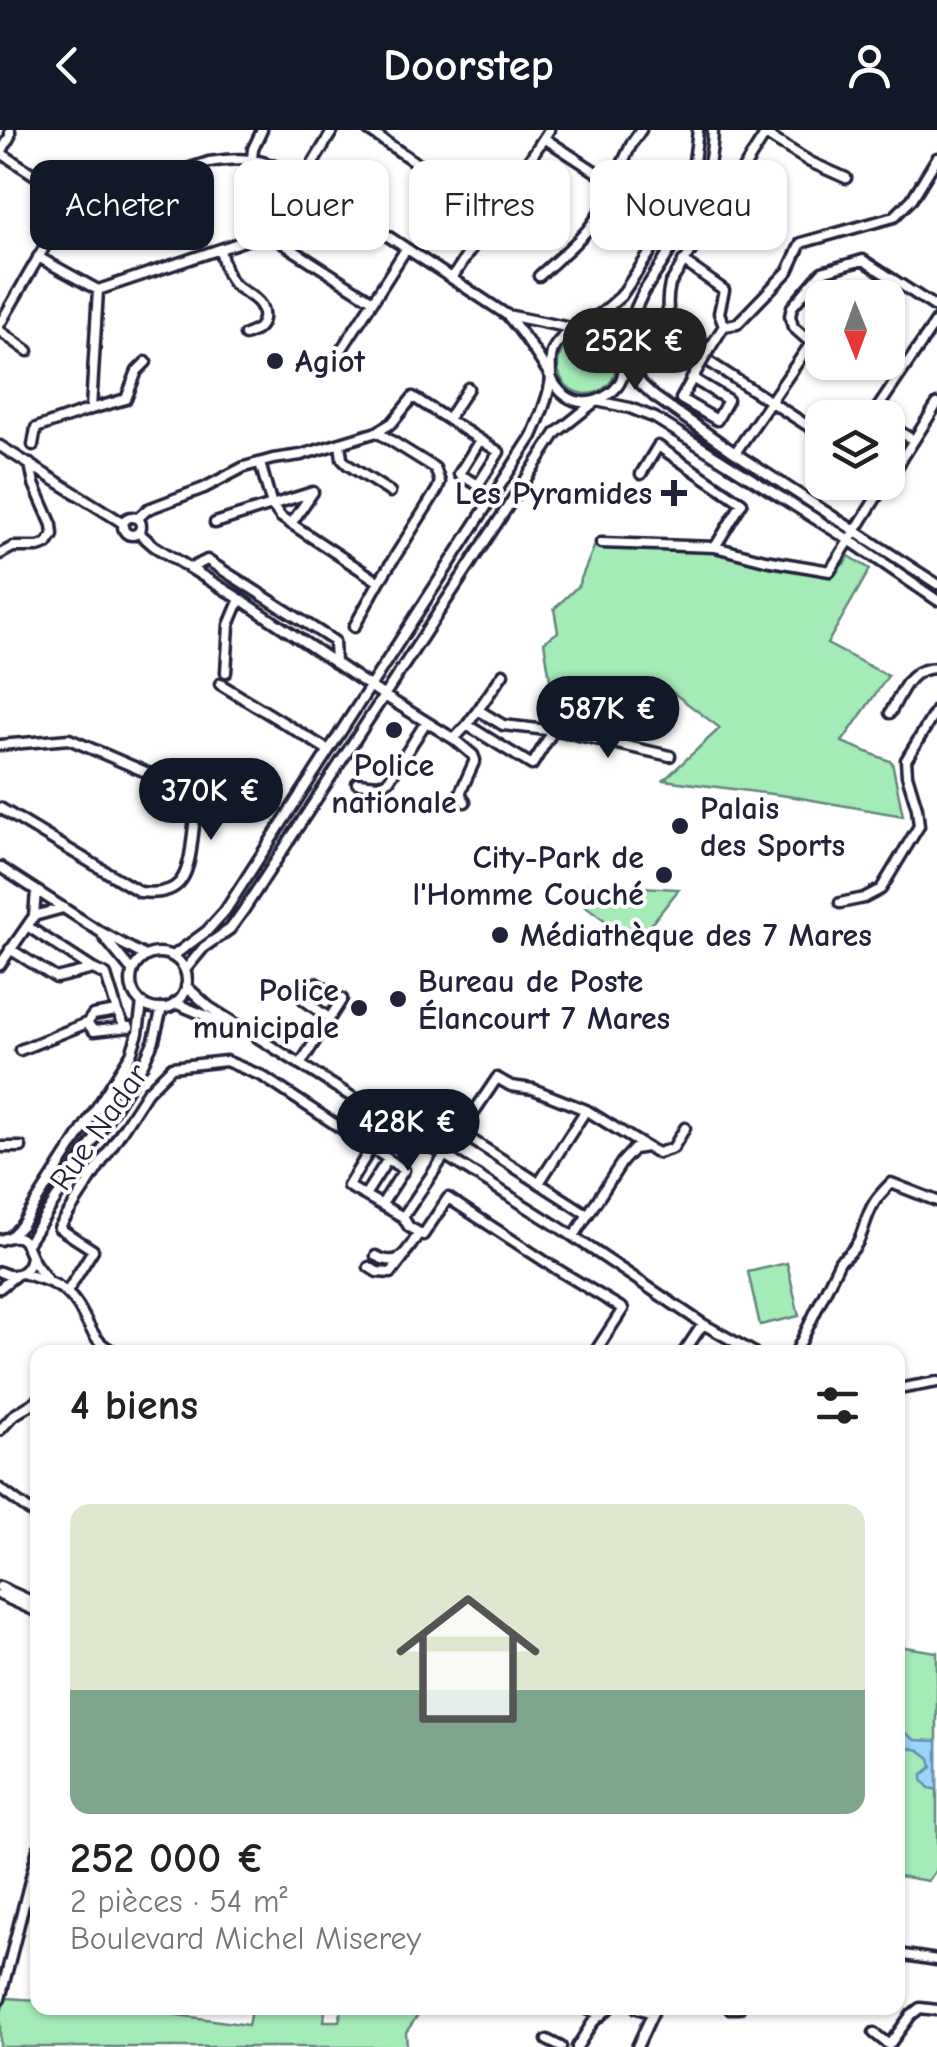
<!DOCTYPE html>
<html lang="fr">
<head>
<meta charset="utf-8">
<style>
  :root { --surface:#fff; --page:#f2f2f2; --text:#222; --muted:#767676; --accent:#111827 }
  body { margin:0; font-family:"Comic Neue",sans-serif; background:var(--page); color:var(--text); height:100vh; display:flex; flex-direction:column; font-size:38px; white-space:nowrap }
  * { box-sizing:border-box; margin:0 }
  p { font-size:32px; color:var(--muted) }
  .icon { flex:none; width:55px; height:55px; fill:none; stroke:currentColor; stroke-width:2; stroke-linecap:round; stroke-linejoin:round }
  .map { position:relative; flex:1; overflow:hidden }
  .details { position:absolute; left:30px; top:1215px; width:875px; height:670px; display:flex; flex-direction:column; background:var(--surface); border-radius:20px; box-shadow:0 2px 8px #0004 }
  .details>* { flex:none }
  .guide { position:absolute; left:30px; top:30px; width:878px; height:90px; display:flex; gap:20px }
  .needle { width:65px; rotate:179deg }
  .fabs { position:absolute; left:805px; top:150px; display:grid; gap:20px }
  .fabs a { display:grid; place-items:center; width:100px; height:100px; border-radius:20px; background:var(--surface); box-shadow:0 2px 8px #0004; font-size:50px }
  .price { position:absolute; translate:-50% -85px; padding:0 22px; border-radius:35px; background:var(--accent); color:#fff; font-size:32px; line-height:65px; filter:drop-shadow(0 2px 5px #0008) }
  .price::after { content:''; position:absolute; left:50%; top:60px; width:30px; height:22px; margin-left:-15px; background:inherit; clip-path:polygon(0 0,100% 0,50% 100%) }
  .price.current { background:#222; color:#fff }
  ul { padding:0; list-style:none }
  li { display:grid; align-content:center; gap:20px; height:530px; padding:0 40px }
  li span { display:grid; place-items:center; height:310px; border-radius:20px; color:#555 }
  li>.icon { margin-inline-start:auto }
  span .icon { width:180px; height:180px; fill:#fffc; stroke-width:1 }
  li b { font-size:42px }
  h2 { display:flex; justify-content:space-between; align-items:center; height:120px; padding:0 40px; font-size:42px }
  .chip { padding:0 35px; border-radius:20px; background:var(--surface); box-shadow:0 2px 8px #0004; font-size:35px; line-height:90px }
  .chip.current { background:var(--accent); color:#fff }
  header { display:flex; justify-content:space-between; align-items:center; height:130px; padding:0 40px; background:var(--accent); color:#fff; font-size:45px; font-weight:600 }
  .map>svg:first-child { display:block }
  .green { fill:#a4ebb8; stroke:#63867a; stroke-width:2.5 }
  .water { fill:#99d5fa; stroke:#698dae; stroke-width:2.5 }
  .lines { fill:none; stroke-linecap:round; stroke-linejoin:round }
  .minor-casing { stroke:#22223b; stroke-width:15 }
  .minor { stroke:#fff; stroke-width:8 }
  .minor-bridge-casing { stroke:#22223b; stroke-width:15; stroke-linecap:butt }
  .minor-bridge { stroke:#fff; stroke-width:8 }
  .poi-dot { fill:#22223b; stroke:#fff; stroke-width:4 }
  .labels { text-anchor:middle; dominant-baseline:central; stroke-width:8; stroke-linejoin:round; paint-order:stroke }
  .poi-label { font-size:32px; font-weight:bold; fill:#22223b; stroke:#fff; text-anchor:start }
  .street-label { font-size:32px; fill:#22223b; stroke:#fff }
</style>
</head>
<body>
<header><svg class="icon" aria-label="back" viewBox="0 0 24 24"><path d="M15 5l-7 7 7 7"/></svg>Doorstep<svg class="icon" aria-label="person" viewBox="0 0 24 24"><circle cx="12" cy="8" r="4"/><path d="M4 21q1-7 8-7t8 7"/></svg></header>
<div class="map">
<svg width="937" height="1917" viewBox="0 0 937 1917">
  <rect width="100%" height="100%" fill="#fff"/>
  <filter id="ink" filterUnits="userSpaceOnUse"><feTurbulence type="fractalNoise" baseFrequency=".01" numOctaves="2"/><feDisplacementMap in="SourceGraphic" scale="20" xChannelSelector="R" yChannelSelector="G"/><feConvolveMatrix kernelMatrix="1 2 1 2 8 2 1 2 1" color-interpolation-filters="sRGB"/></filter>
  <g filter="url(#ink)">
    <!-- green -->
    <path class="green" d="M558 235a29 29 0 1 1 58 0a29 29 0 1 1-58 0Z
      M 594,417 L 724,420 L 797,441 L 828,447 L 846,432 L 849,426 L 870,439 L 827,514 L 888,546 L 842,612 L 892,632 L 903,686 L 795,667 L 664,650 L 720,598 L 668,559 L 600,553 L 588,571 L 554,574 L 544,512 L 558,502 L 554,479 L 578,456 Z
      M 587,754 L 679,759 L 636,813 L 584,775 Z
      M 787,1133 L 799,1186 L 760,1195 L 748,1142 Z
      M 898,1516 L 937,1522 L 937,1739 L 928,1751 L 898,1746 Z
      M 6,1868 L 37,1870 L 38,1878 L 128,1878 L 248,1895 L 251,1881 L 322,1878 L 325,1881 L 324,1891 L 339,1891 L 342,1879 L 423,1878 L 406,1902 L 407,1917 L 0,1917 L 0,1885 Z"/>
    <!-- water -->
    <path class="water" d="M 898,1597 L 915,1610 L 937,1611 L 937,1660 L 929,1658 L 922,1650 L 922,1645 L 932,1637 L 930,1628 L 919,1620 L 910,1618 L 904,1623 L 903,1634 L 898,1638 Z"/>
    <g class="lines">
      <defs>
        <path id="minor" d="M 10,0 L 10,6 L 1,23 L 79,74
          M 368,0 L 447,54
          M 765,4 L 810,32 L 846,48
          M 252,29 L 253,19 L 262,0
          M 303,50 L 333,0
          M 613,53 L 632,13 L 641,0
          M 220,120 C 223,130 225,143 232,152 C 242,164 266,168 263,189 C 261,199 254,202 245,205
          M 38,127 L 98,160 L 250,109 L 267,107 L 279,111 L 373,171 L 406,119
          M 683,131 L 724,160 L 719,183 L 724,196
          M 539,146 C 572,116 599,97 613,53 L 544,8
          M 452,148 L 549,0
          M 98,160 L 91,279 L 126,269 L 137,241 L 146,232
          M 507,185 L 576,199
          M 0,194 L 49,109 L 62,91 L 79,74 L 209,32 C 250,25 267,30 303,50 L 507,185 C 523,203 535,222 548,242 C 553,251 557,260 566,266 C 577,274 591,274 602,268 C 656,242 596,167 559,211 C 548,223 551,233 551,247 C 550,264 539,290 532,306 L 225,781 L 207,801 L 173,826
          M 578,198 L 603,182 L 621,166 L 677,82 L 693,40 L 698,0
          M 0,201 L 28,221
          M 687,218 C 669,200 664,179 670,154 L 768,0
          M 710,218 L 724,196 L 737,194 L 788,141 L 801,113 L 894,87 L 912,69 L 937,28
          M 623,226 L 636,178 L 643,163 C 677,109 711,68 713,0
          M 700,226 L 822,305
          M 625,230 L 642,255 L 654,266 L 735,323 L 937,454
          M 332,234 L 373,171
          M 692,248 L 728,270 L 717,290 L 681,269 L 696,242
          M 596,271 L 630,278 L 655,288 L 849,410 L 937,470
          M 873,285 L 937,190
          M 448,289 L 468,258
          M 888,294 L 913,310
          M 340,313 L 342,329 L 348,335 L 390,362
          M 33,315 L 36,298 L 91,279
          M 0,316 L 123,393
          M 735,323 L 811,213 L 793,197 L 790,186 L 792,177 L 822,142 L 863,130 L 937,178
          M 260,333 L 272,375 L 281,387 L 379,452 L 437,360 L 440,352 L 435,338 L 377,302
          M 641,344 L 658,316 L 742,373 L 715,417
          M 888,351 L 937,274
          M123 396a9 9 0 1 1 18 0a9 9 0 1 1-18 0Z
          M 138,388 L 148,379 L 204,358 L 244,337 L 273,329 L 301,325 L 377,302 L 392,293 L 413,267 L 499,322 L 478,355 L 459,344 L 480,310
          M 215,393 L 313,362 L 291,394
          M 139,403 L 154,416 L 240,469 L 383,565 L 454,609 L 473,625 L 475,630 L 461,661 L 461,665 L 465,672
          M 601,413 L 715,417 L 765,430 L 830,441 L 886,352
          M 0,424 L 13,417 L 38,417 L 47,414 L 53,405 L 52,395 L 34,354 L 30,334
          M 191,438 L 207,430 L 334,511 L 335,533
          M 354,497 L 379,452
          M 226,542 L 229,495 L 240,469
          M 220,554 L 328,620
          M 478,580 L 503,544
          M 890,583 C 903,561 908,538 937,538
          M 467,595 L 478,580 L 503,595 L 565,602 L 670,626
          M 454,609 L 467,595 L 532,635 L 553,601
          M 0,615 L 69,609 L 197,664 C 196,680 194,696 192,712 C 188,748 180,767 140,762 L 0,678
          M 357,653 L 379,655 L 389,650 L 426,592
          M 0,737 L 99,801 L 145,826
          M 840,773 L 864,768 L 881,759 L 919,696 L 917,678 L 907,645 L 906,630 L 937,579
          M 34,786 L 63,778
          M 27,796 L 93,839
          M 103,806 L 132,841
          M 10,819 L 56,848 L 93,839 L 106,845 L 117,881 L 125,897
          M131 851a28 28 0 1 1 56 0a28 28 0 1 1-56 0Z
          M 0,835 L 34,786 L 36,761
          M 185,840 L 204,817 L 230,799 L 243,781 L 556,303 L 596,271
          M 186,856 L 209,877 L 565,1101 L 703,1194 L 753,1222
          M 175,873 L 240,900
          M 117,881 L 93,885 L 87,893 L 94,901 L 129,897
          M 20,920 L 87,893
          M 301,933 L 342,869 L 315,853 L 304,870 L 329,888
          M 461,1003 L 587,1084
          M 0,1017 L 21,1017
          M 388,1029 L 371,1018 L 348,1056 L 403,1087 L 409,1097 L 423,1105 L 448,1068 L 555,1138 L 623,1179 L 595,1222
          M 539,1053 L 586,980
          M 365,1065 L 388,1029 L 404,1040 L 382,1074
          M 403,1087 L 497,948 L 511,956 L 533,959 L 586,980 L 646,1017 L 658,1023 L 673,1018 L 685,998
          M 574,1106 L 622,1032 L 634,1019 L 646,1017
          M 10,1107 L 21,1096 L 131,924 L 138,903 L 142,873
          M 0,1110 C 24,1101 24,1111 32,1128 C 35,1136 43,1143 47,1150
          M 27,1114 L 143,934 L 154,910 L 162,878
          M 376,1126 C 400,1139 407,1121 419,1103
          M 369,1137 L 377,1142 L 391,1143 L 404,1126
          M 0,1142 C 14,1149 28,1144 31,1127
          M 22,1143 C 37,1148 53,1151 66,1162 C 88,1180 87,1212 116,1222
          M 0,1158 L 15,1146
          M 67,1162 L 93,1120 L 59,1098 L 147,962 L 172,937 L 226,931 L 262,946 L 371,1018
          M 684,1222 L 703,1194
          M 796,1222 L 840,1131 C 866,1113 860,1096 874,1073 C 878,1066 885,1059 891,1053 L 937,1071
          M 898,1259 L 937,1252
          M 0,1300 L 14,1285 L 38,1270
          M 0,1359 L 38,1387
          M 0,1457 L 38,1474
          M 0,1465 L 38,1482
          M 898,1824 L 937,1830
          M 0,1869 L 38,1719
          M 585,1878 L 599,1884
          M 637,1878 L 652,1883
          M 729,1878 L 739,1878
          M 874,1903 L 889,1915 L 911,1885 L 920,1878 L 937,1880
          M 547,1910 L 561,1917
          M 577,1917 L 593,1892 L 609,1878
          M 637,1917 L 655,1878"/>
      </defs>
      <!-- minor casing -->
      <use href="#minor" class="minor-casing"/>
      <!-- minor -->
      <use href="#minor" class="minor"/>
      <defs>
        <path id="minor-bridge" d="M 696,242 L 710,218"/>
      </defs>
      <!-- minor-bridge casing -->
      <use href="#minor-bridge" class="minor-bridge-casing"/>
      <!-- minor-bridge -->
      <use href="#minor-bridge" class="minor-bridge"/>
    </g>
  </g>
  <!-- markers -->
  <g class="poi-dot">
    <circle cx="275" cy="231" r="10"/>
    <path d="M669 348h10v10h10v10h-10v10h-10v-10h-10v-10h10z"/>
    <circle cx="394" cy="600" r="10"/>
    <circle cx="680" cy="696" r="10"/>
    <circle cx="664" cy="745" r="10"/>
    <circle cx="500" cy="805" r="10"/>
    <circle cx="398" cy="869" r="10"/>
    <circle cx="359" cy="878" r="10"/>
  </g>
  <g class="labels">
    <!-- poi labels -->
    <g class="poi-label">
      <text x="295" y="231">Agiot</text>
      <text x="652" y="363" text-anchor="end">Les Pyramides</text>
      <text x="394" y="635" text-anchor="middle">Police<tspan x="394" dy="37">nationale</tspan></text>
      <text x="700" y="678">Palais<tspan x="700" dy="37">des Sports</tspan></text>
      <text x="644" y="727" text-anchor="end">City-Park de<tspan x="644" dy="37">l'Homme Couché</tspan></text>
      <text x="520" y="805">Médiathèque des 7 Mares</text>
      <text x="418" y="851">Bureau de Poste<tspan x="418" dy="37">Élancourt 7 Mares</tspan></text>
      <text x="339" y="860" text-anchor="end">Police<tspan x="339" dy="37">municipale</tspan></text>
    </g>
    <!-- street labels -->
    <g class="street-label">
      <text transform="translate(99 997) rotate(-55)">Rue Nadar</text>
    </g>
  </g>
</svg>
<div class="fabs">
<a><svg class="needle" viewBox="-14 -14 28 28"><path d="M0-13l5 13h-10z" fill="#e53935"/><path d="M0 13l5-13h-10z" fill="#767676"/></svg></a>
<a><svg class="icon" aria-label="layers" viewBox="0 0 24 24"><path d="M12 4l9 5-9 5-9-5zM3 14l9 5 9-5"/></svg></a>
</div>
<b class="price current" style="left:635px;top:263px">252K €</b>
<b class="price" style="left:608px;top:631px">587K €</b>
<b class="price" style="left:211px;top:713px">370K €</b>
<b class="price" style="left:408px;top:1044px">428K €</b>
<div class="guide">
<a class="chip current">Acheter</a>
<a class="chip">Louer</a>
<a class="chip">Filtres</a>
<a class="chip">Nouveau</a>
</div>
<section class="details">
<h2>4 biens<svg class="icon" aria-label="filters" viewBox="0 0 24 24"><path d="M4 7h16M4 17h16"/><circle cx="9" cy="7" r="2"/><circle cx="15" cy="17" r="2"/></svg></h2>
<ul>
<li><span style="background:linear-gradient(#dfe7d0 60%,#7fa58c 0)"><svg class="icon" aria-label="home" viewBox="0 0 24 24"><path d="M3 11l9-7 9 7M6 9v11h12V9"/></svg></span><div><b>252 000 €</b><p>2 pièces · 54 m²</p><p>Boulevard Michel Miserey</p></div></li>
</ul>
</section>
</div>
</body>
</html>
